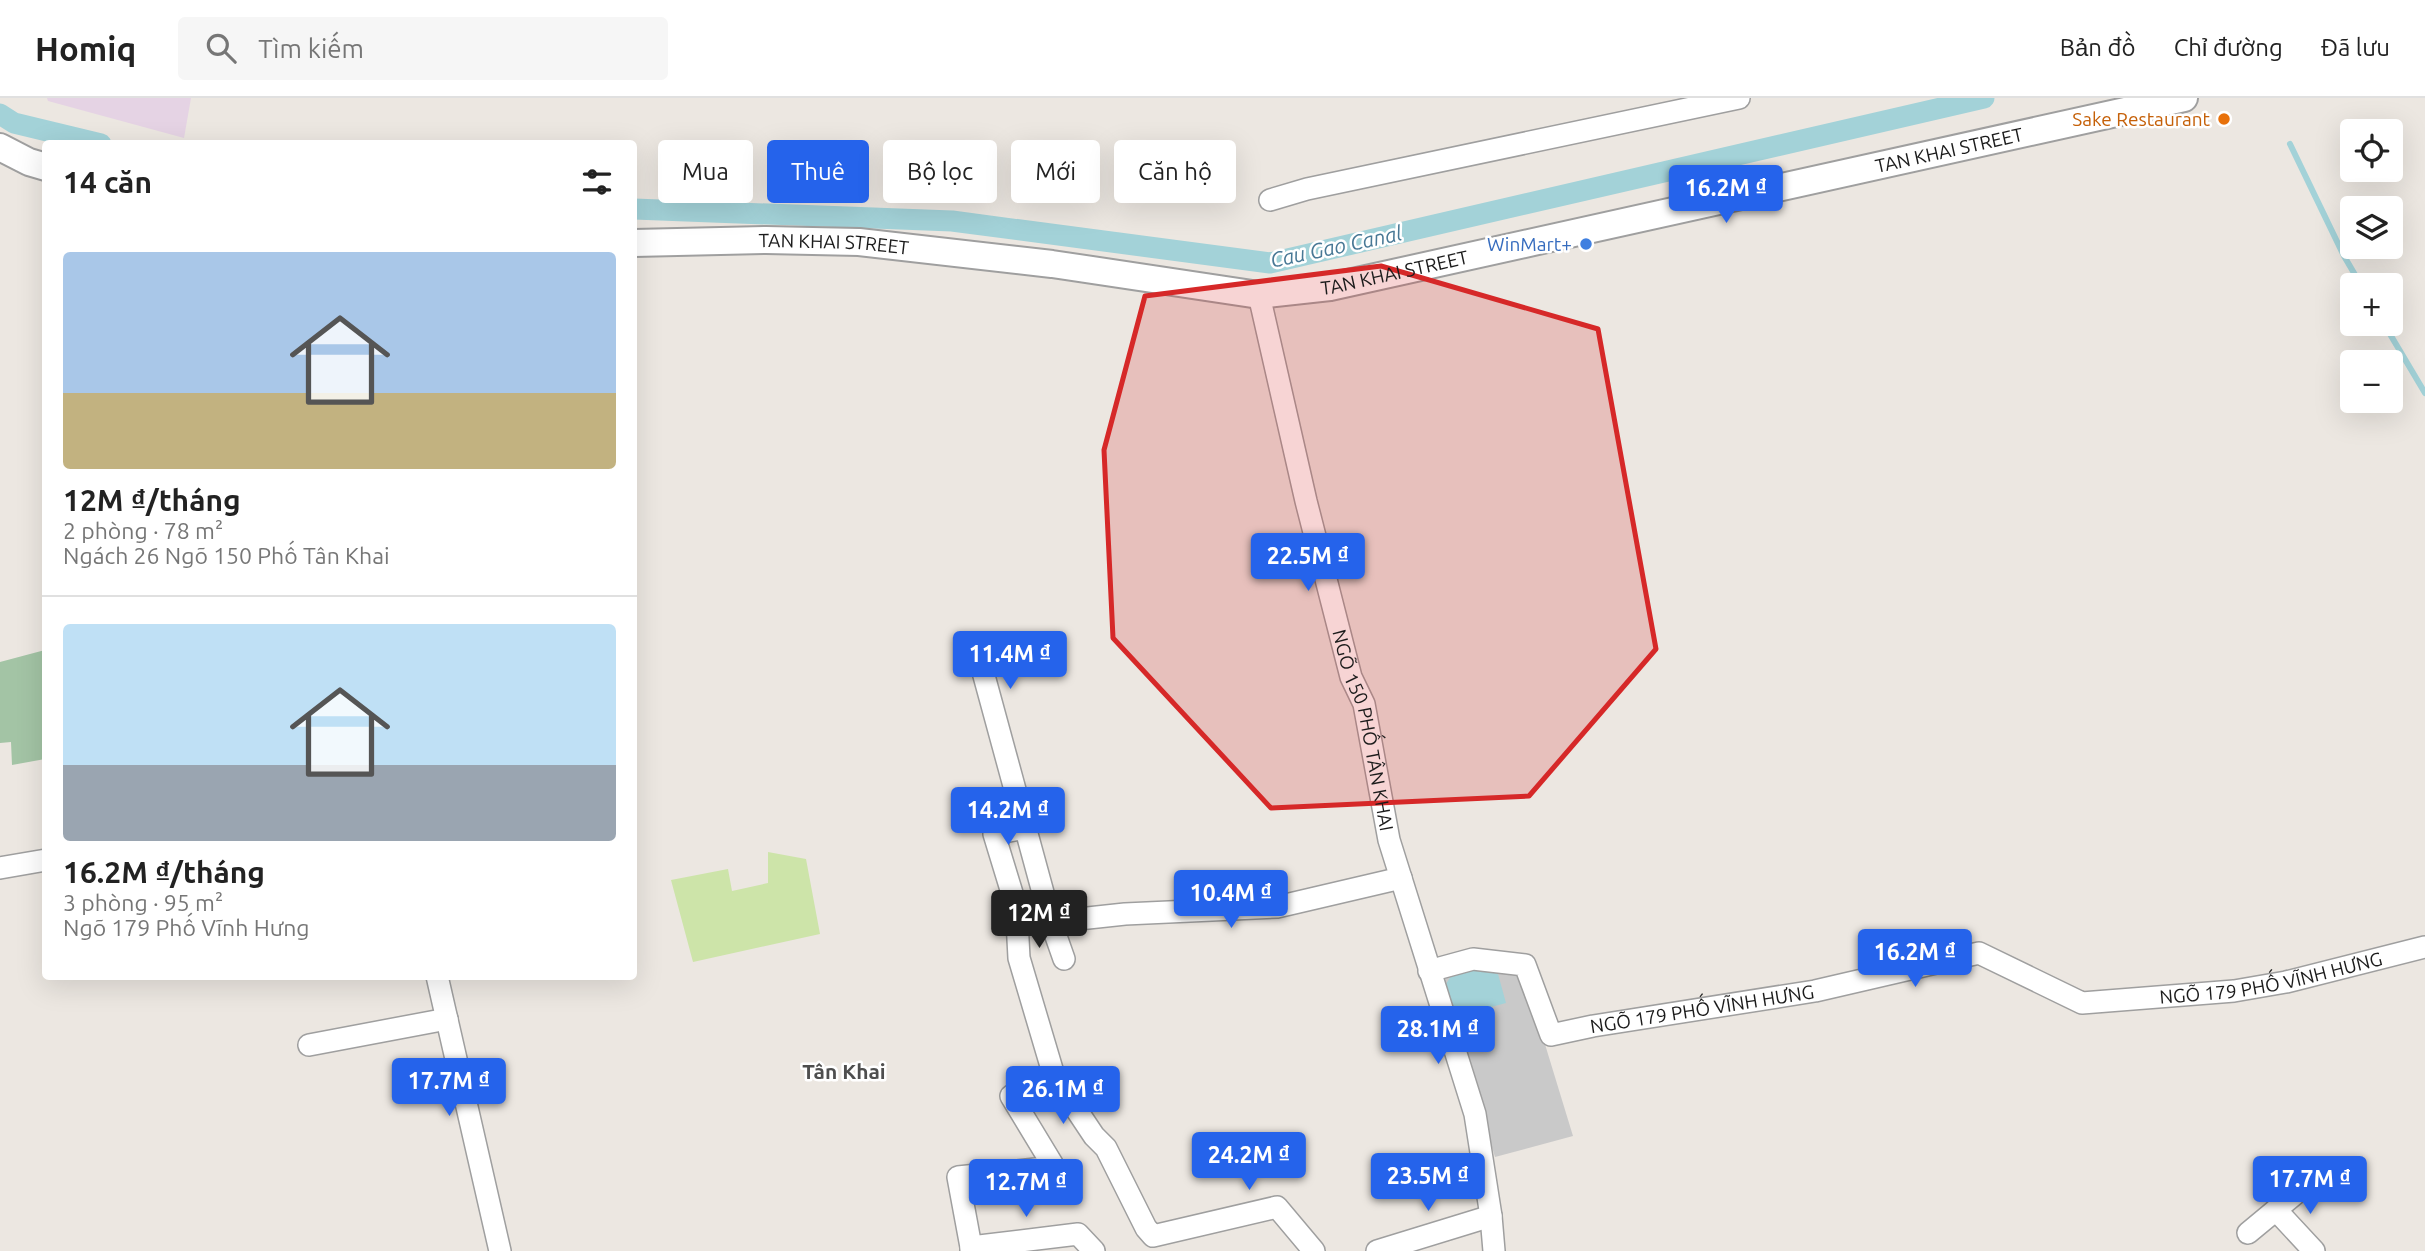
<!DOCTYPE html>
<html lang="vi">
<head>
<meta charset="utf-8">
<style>
  :root { --surface:#fff; --page:#f6f6f6; --text:#222; --muted:#767676; --line:#e0e0e0; --accent:#2563eb }
  body { margin:0; font-family:Ubuntu,sans-serif; background:var(--page); color:var(--text); height:100vh; display:flex; flex-direction:column; font-size:26px; white-space:nowrap }
  * { box-sizing:border-box; margin:0 }
  p { font-size:23px; color:var(--muted) }
  .icon { flex:none; width:38px; height:38px; fill:none; stroke:currentColor; stroke-width:2; stroke-linecap:round; stroke-linejoin:round }
  .map { position:relative; flex:1; overflow:hidden }
  .sheet { position:absolute; left:42px; top:42px; width:595px; height:840px; display:flex; flex-direction:column; background:var(--surface); border-radius:7px; box-shadow:0 7px 28px #0002 }
  .sheet>* { flex:none }
  .guide { position:absolute; left:658px; top:42px; width:665px; height:63px; display:flex; gap:14px }
  .buttons { position:absolute; left:2340px; top:21px; display:grid; gap:14px }
  .buttons a { display:grid; place-items:center; width:63px; height:63px; border-radius:7px; background:var(--surface); box-shadow:0 7px 28px #0002; font-size:35px }
  .price { position:absolute; translate:-50% -60px; padding:0 16px; border-radius:7px; background:var(--accent); color:#fff; font-size:23px; line-height:46px; filter:drop-shadow(0 2px 4px #0008) }
  .price::after { content:''; position:absolute; left:50%; top:42px; width:21px; height:16px; margin-left:-10px; background:inherit; clip-path:polygon(0 0,100% 0,50% 100%) }
  .price.active { background:#222; color:#fff }
  ul { padding:0; list-style:none }
  li { display:grid; align-content:center; gap:14px; height:371px; padding:0 21px }
  li+li { border-top:2px solid var(--line) }
  li span { display:grid; place-items:center; height:217px; border-radius:7px; color:#555 }
  li>.icon { margin-inline-start:auto }
  span .icon { width:126px; height:126px; fill:#fffc; stroke-width:1 }
  li b { font-size:30px }
  h2 { display:flex; justify-content:space-between; align-items:center; height:84px; padding:0 21px; font-size:30px }
  .tag { padding:0 24px; border-radius:7px; background:var(--surface); box-shadow:0 7px 28px #0002; font-size:24px; line-height:63px }
  .tag.active { background:var(--accent); color:#fff }
  header { display:flex; align-items:center; gap:42px; box-sizing:border-box; height:98px; padding:0 35px; background:var(--surface); border-bottom:2px solid var(--line) }
  header strong { font-size:33px }
  nav { display:flex; gap:38px; margin-inline-start:auto; font-size:24px }
  .search { width:490px; height:63px; background:var(--page); display:flex; align-items:center; gap:18px; box-sizing:border-box; padding:0 24px; border-radius:7px; color:var(--muted); font-size:26px }
  .map>svg:first-child { display:block }
  .industrial { fill:#e5d3e4 }
  .religious { fill:#c9c9c9 }
  .grass { fill:#cde4a9 }
  .cemetery { fill:#a3c4a5 }
  .water { fill:#a3d2d8 }
  .lines { fill:none; stroke-linecap:round; stroke-linejoin:round }
  .stream { stroke:#a3d2d8; stroke-width:6 }
  .canal { stroke:#a3d2d8; stroke-width:21 }
  .minor-casing { stroke:#9f9f9f; stroke-width:24 }
  .tertiary-casing { stroke:#9f9f9f; stroke-width:30 }
  .minor { stroke:#fff; stroke-width:21 }
  .tertiary { stroke:#fff; stroke-width:26 }
  .marked { fill:#d62828; fill-opacity:0.2; stroke:#d62828; stroke-width:5; stroke-linejoin:round }
  .food-dot { fill:#e8710a; stroke:#fff; stroke-width:2.5 }
  .shop-dot { fill:#3f7fe0; stroke:#fff; stroke-width:2.5 }
  .labels { text-anchor:middle; dominant-baseline:central; stroke-width:5; stroke-linejoin:round; paint-order:stroke }
  .food-label { font-size:19px; fill:#c56008; stroke:#fff; text-anchor:end }
  .street-label { font-size:19px; fill:#1b1b1b; stroke:#fff }
  .shop-label { font-size:19px; fill:#366cbe; stroke:#fff; text-anchor:end }
  .water-label { font-size:21px; font-style:italic; fill:#487895; stroke:#fff }
  .neighbourhood-label { font-size:21px; font-weight:bold; fill:#4e4e4e; stroke:#fff }
</style>
</head>
<body>
<header>
<strong>Homiq</strong>
<div class="search"><svg class="icon" aria-label="search" viewBox="0 0 24 24"><circle cx="10" cy="10" r="6"/><path d="M15 15l6 6"/></svg>Tìm kiếm</div>
<nav><a>Bản đồ</a><a>Chỉ đường</a><a>Đã lưu</a></nav>
</header>
<div class="map">
<svg width="2425" height="1153" viewBox="0 0 2425 1153">
  <rect width="100%" height="100%" fill="#ece7e1"/>
  <!-- industrial -->
  <path class="industrial" d="M 47,0 L 191,0 L 184,40 L 48,3 Z"/>
  <!-- religious -->
  <path class="religious" d="M 1522,871 L 1573,1038 L 1495,1059 L 1466,965 L 1466,945 L 1458,923 L 1449,920 L 1442,886 L 1449,876 Z"/>
  <!-- grass -->
  <path class="grass" d="M 768,754 L 806,761 L 820,836 L 693,864 L 671,782 L 728,771 L 732,793 L 768,785 Z"/>
  <!-- cemetery -->
  <path class="cemetery" d="M 45,552 L 45,661 L 12,667 L 11,644 L 0,645 L 0,564 Z"/>
  <!-- water -->
  <path class="water" d="M 1480,869 L 1498,876 L 1506,905 L 1451,920 L 1444,889 L 1453,875 Z"/>
  <g class="lines">
    <!-- stream -->
    <path class="stream" d="M 2290,46 L 2344,158 L 2361,187
      M 2384,226 L 2425,295"/>
    <!-- canal -->
    <path class="canal" d="M 0,16 L 14,25 L 101,46
      M 634,111 L 952,123 L 1270,165 L 1984,0"/>
    <defs>
      <g id="minor">
        <path d="M 1270,102 L 1307,91 L 1739,0"/>
        <path id="s1" d="M 1259,197 L 1306,403 L 1351,579 L 1364,606 L 1389,742 L 1475,1016 L 1491,1118 L 1494,1153"/>
        <path d="M 983,574 L 1051,824 L 1064,861"/>
        <path d="M 1025,730 L 994,736 L 1012,795 L 1017,822 L 1019,860 L 1054,978 L 1094,1038 L 1106,1050 L 1146,1130 L 1153,1138 L 1277,1109 L 1314,1153"/>
        <path d="M 0,770 L 46,762"/>
        <path d="M 1017,822 L 1051,824 L 1125,816 L 1277,809 L 1401,780"/>
        <path id="s2" d="M 1429,873 L 1473,861 L 1525,867 L 1551,937 L 1593,928 L 1815,893 L 1979,855 L 2082,905 L 2234,893 L 2286,884 L 2425,849"/>
        <path d="M 437,878 L 500,1153"/>
        <path d="M 309,947 L 447,921"/>
        <path d="M 2276,1112 L 2314,1153"/>
        <path d="M 2248,1135 L 2295,1096"/>
        <path d="M 971,1149 L 958,1079 L 1054,1069 L 1011,998 L 1054,978"/>
        <path d="M 971,1153 L 971,1149 L 1078,1136 L 1094,1153"/>
        <path d="M 1377,1153 L 1491,1118"/>
      </g>
      <g id="tertiary">
        <path d="M 0,49 L 29,64 L 46,69"/>
        <path id="s3" d="M 634,145 L 766,142 L 859,144 L 1052,166 L 1259,197 L 1330,189 L 2184,0"/>
      </g>
    </defs>
    <!-- minor casing -->
    <use href="#minor" class="minor-casing"/>
    <!-- tertiary casing -->
    <use href="#tertiary" class="tertiary-casing"/>
    <!-- minor -->
    <use href="#minor" class="minor"/>
    <!-- tertiary -->
    <use href="#tertiary" class="tertiary"/>
  </g>
  <!-- marked area -->
  <path class="marked" d="M 1381,168 L 1598,231 L 1656,551 L 1529,698 L 1271,710 L 1113,540 L 1104,352 L 1145,198 Z"/>
  <!-- markers -->
  <circle class="food-dot" cx="2224" cy="21" r="7"/>
  <circle class="shop-dot" cx="1586" cy="146" r="7"/>
  <g class="labels">
    <!-- food labels -->
    <g class="food-label">
      <text x="2210" y="21">Sake Restaurant</text>
    </g>
    <!-- street labels -->
    <g class="street-label">
      <text stroke="none"><textPath href="#s3" startOffset="1334">TAN KHAI STREET</textPath></text>
      <text stroke="none"><textPath href="#s3" startOffset="200">TAN KHAI STREET</textPath></text>
      <text stroke="none"><textPath href="#s3" startOffset="766">TAN KHAI STREET</textPath></text>
      <text stroke="none"><textPath href="#s1" startOffset="448">NGÕ 150 PHỐ TÂN KHAI</textPath></text>
      <text stroke="none"><textPath href="#s2" startOffset="914">NGÕ 179 PHỐ VĨNH HƯNG</textPath></text>
      <text stroke="none"><textPath href="#s2" startOffset="326">NGÕ 179 PHỐ VĨNH HƯNG</textPath></text>
    </g>
    <!-- shop labels -->
    <g class="shop-label">
      <text x="1572" y="146">WinMart+</text>
    </g>
    <!-- water labels -->
    <g class="water-label">
      <text transform="translate(1336 148) rotate(-12)">Cau Gao Canal</text>
    </g>
    <!-- neighbourhood labels -->
    <g class="neighbourhood-label">
      <text x="844" y="973">Tân Khai</text>
    </g>
  </g>
</svg>
<div class="buttons">
<a><svg class="icon" aria-label="locate" viewBox="0 0 24 24"><circle cx="12" cy="12" r="6"/><path d="M12 2v4M12 18v4M2 12h4M18 12h4"/></svg></a>
<a><svg class="icon" aria-label="layers" viewBox="0 0 24 24"><path d="M12 4l9 5-9 5-9-5zM3 14l9 5 9-5"/></svg></a>
<a>+</a>
<a>−</a>
</div>
<b class="price" style="left:1726px;top:127px">16.2M ₫</b>
<b class="price" style="left:1308px;top:495px">22.5M ₫</b>
<b class="price" style="left:1010px;top:593px">11.4M ₫</b>
<b class="price" style="left:1008px;top:749px">14.2M ₫</b>
<b class="price" style="left:1231px;top:832px">10.4M ₫</b>
<b class="price active" style="left:1039px;top:852px">12M ₫</b>
<b class="price" style="left:1915px;top:891px">16.2M ₫</b>
<b class="price" style="left:1438px;top:968px">28.1M ₫</b>
<b class="price" style="left:449px;top:1020px">17.7M ₫</b>
<b class="price" style="left:1063px;top:1028px">26.1M ₫</b>
<b class="price" style="left:1249px;top:1094px">24.2M ₫</b>
<b class="price" style="left:1428px;top:1115px">23.5M ₫</b>
<b class="price" style="left:2310px;top:1118px">17.7M ₫</b>
<b class="price" style="left:1026px;top:1121px">12.7M ₫</b>
<div class="guide">
<a class="tag">Mua</a>
<a class="tag active">Thuê</a>
<a class="tag">Bộ lọc</a>
<a class="tag">Mới</a>
<a class="tag">Căn hộ</a>
</div>
<section class="sheet">
<h2>14 căn<svg class="icon" aria-label="filters" viewBox="0 0 24 24"><path d="M4 7h16M4 17h16"/><circle cx="9" cy="7" r="2"/><circle cx="15" cy="17" r="2"/></svg></h2>
<ul>
<li><span style="background:linear-gradient(#a9c7e8 65%,#c2b280 0)"><svg class="icon" aria-label="home" viewBox="0 0 24 24"><path d="M3 11l9-7 9 7M6 9v11h12V9"/></svg></span><div><b>12M ₫/tháng</b><p>2 phòng · 78 m²</p><p>Ngách 26 Ngõ 150 Phố Tân Khai</p></div></li>
<li><span style="background:linear-gradient(#bfe0f5 65%,#9aa5b1 0)"><svg class="icon" aria-label="home" viewBox="0 0 24 24"><path d="M3 11l9-7 9 7M6 9v11h12V9"/></svg></span><div><b>16.2M ₫/tháng</b><p>3 phòng · 95 m²</p><p>Ngõ 179 Phố Vĩnh Hưng</p></div></li>
</ul>
</section>
</div>
</body>
</html>
